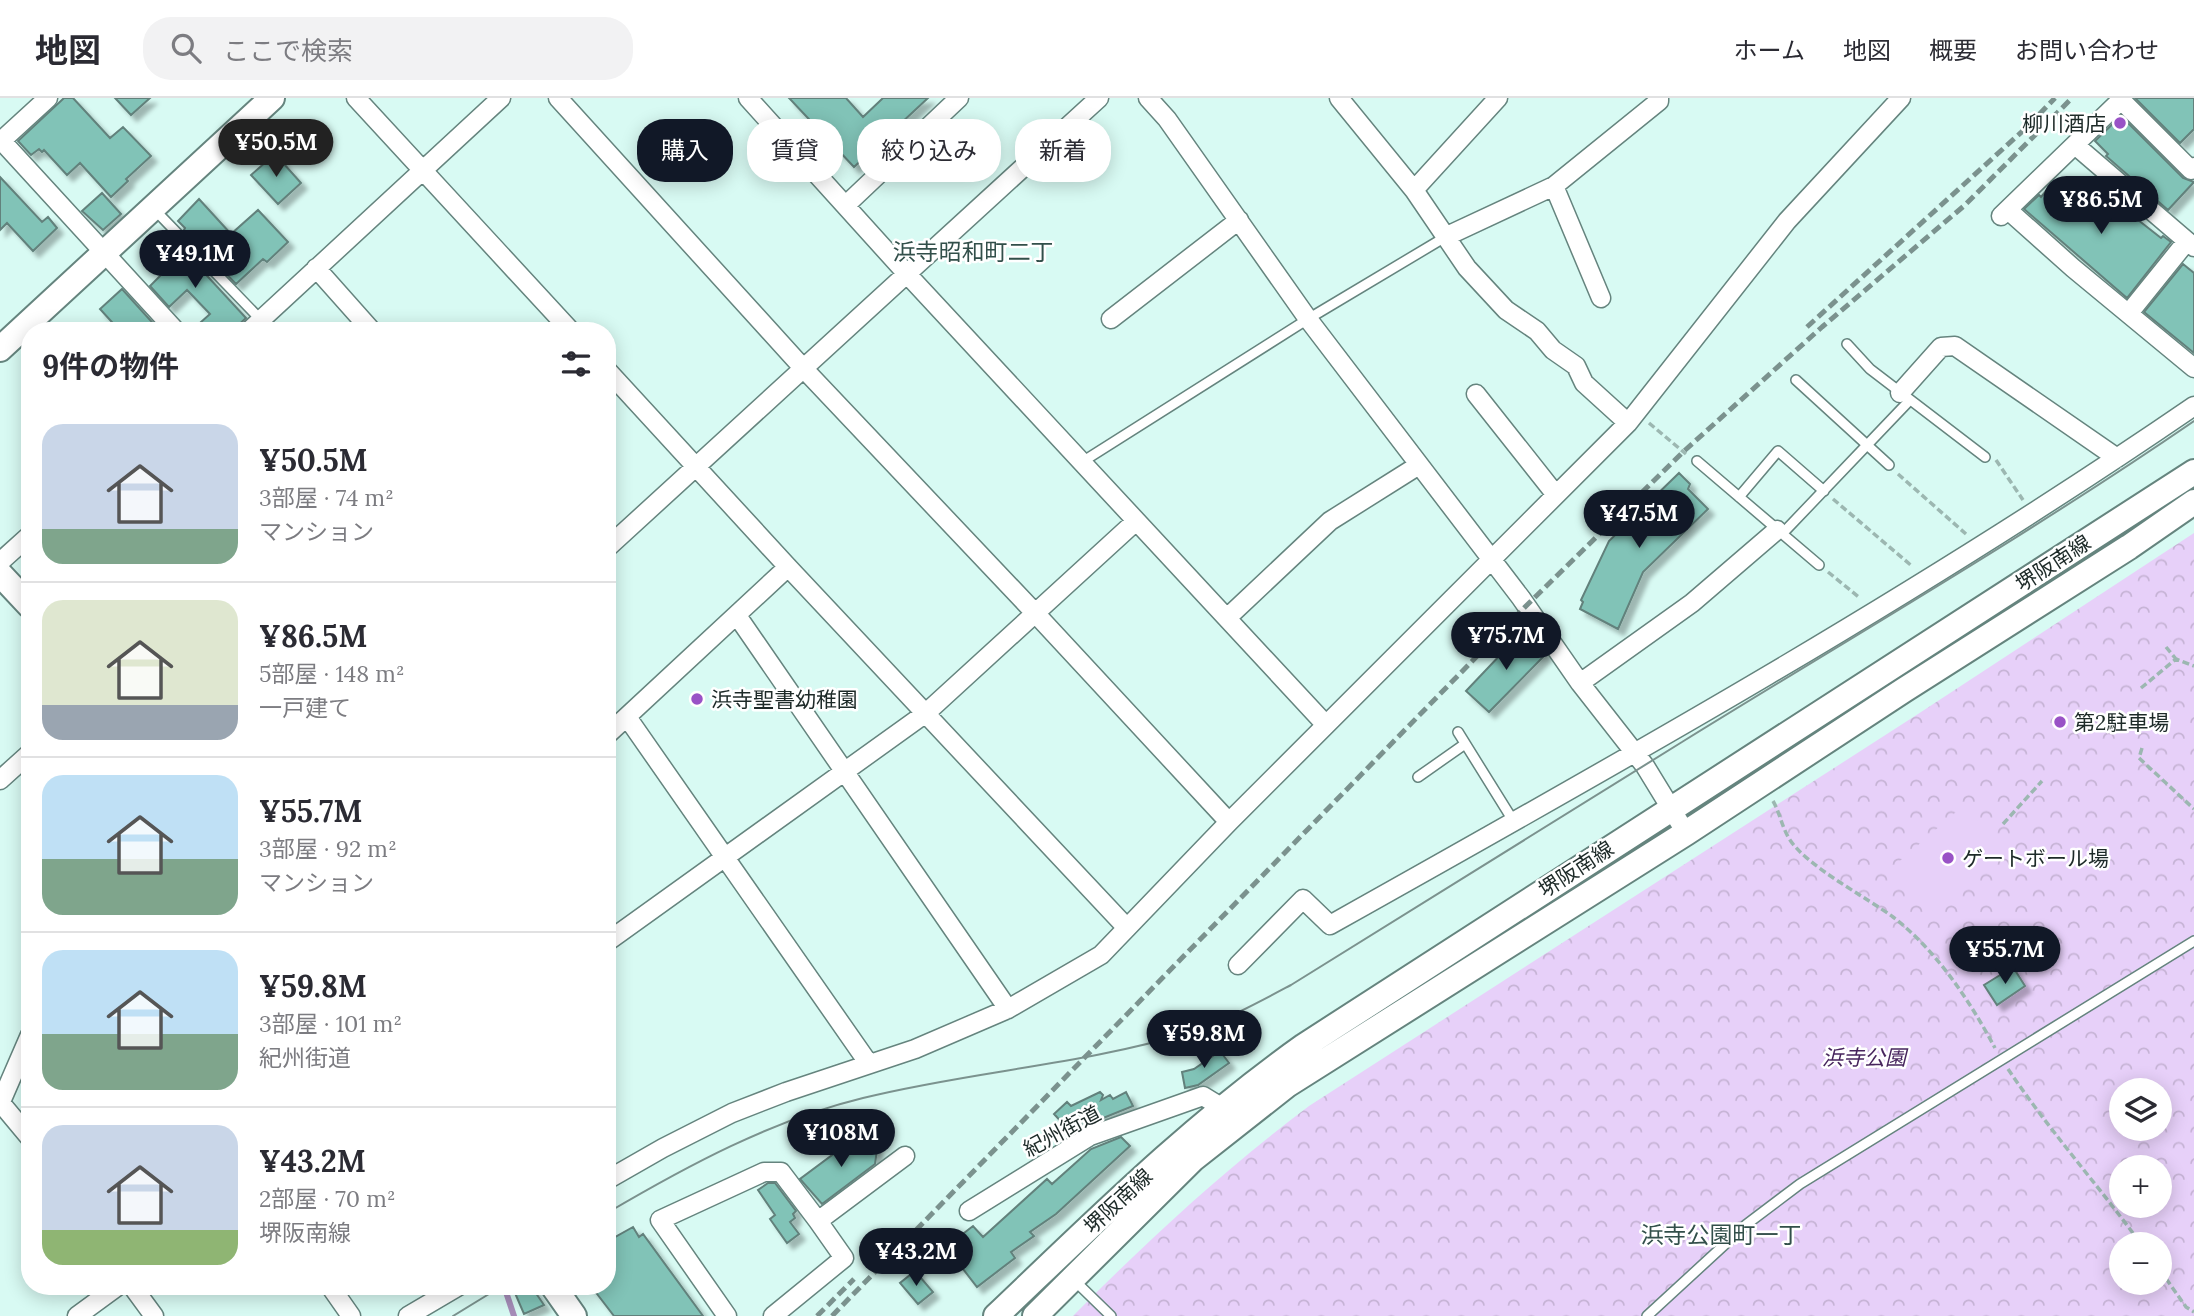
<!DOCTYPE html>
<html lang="ja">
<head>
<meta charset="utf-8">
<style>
  :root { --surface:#fff; --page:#f2f2f3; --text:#2b2b33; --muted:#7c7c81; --line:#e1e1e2; --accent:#111827 }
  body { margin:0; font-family:Lora,"Noto Sans JP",serif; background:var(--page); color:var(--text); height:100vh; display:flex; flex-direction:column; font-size:26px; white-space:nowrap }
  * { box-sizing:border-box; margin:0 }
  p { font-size:23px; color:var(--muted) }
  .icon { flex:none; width:38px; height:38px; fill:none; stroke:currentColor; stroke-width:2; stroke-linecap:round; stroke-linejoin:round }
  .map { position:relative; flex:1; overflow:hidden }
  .panel { position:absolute; left:21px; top:224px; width:595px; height:973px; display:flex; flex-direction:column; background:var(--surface); border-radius:28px; box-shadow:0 4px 18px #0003 }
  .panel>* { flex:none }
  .hud { position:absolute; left:637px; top:21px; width:665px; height:63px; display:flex; gap:14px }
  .tools { position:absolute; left:2109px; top:980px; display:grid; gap:14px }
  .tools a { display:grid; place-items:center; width:63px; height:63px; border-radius:50%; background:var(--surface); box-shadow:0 4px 18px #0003; font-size:35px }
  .price { position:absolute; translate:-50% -60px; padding:0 16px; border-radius:24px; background:var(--accent); color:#fff; font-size:23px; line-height:46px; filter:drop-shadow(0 2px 4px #0008) }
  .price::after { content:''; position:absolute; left:50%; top:42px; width:21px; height:16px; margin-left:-10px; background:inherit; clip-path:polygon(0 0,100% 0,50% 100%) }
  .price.active { background:#222; color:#fff }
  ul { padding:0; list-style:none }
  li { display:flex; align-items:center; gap:21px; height:175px; padding:0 21px }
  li+li { border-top:2px solid var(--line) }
  li span { display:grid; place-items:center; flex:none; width:196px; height:140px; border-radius:21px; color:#555 }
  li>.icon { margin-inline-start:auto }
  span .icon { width:84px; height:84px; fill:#fffc; stroke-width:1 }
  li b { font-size:30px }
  h2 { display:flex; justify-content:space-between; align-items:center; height:84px; padding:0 21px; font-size:30px }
  .pill { padding:0 24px; border-radius:28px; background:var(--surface); box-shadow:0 4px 18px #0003; font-size:24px; line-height:63px }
  .pill.active { background:var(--accent); color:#fff }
  header { display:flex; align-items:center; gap:42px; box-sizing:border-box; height:98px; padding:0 35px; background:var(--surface); border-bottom:2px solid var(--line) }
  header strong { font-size:33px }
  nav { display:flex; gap:38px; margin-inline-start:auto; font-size:24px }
  .search { width:490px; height:63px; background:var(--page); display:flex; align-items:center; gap:18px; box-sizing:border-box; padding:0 24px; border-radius:28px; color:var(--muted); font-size:26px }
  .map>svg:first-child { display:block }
  .park { fill:url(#park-crowns); fill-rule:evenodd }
  .pitch { fill:#e7d0f9 }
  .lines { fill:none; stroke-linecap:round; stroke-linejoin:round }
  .stream { stroke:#a68db9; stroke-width:6 }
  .building { fill:#81c3b7; stroke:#62817b; stroke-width:2; filter:url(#shadow) }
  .lane-casing { stroke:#65847e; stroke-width:12 }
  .street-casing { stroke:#65847e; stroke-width:21 }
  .secondary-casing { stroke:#65847e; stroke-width:28 }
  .path { stroke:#9cb7b1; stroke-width:3.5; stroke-dasharray:7 3.5; stroke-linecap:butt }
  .lane { stroke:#fff; stroke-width:9 }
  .street { stroke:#fff; stroke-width:18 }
  .secondary { stroke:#fff; stroke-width:24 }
  .tram { stroke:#7b928e; stroke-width:2 }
  .rail { stroke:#7b928e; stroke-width:5; stroke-dasharray:10 5; stroke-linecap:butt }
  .poi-dot { fill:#9952c6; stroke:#fff; stroke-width:2.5 }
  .labels { text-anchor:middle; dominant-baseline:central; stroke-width:5; stroke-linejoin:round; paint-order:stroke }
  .poi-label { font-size:21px; fill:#1d2a28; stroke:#fff; text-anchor:start }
  .street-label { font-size:21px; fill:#1d2a28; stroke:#fff }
  .park-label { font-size:21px; font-style:italic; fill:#47255d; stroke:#fff }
  .neighbourhood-label { font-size:23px; fill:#324f4a; stroke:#fff }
</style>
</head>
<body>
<header>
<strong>地図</strong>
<div class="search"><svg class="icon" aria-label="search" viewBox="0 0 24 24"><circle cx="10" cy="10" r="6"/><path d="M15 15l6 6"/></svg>ここで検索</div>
<nav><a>ホーム</a><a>地図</a><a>概要</a><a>お問い合わせ</a></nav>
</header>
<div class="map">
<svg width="2194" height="1218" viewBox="0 0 2194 1218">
  <defs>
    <pattern id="park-crowns" width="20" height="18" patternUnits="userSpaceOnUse" patternTransform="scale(1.75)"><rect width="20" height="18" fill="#e7d0f9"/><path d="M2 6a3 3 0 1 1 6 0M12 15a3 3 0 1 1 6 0" fill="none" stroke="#c6b3d5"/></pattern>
    <filter id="shadow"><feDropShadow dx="6" dy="6" stdDeviation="2" flood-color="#0004"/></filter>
  </defs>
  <rect width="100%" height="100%" fill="#d8faf3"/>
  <!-- park -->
  <path class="park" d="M 2194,435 L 2194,1218 L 1073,1218 C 1147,1143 1224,1072 1309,1008 L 1918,616 ZM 2121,992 L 2160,992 L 2160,1031 L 2121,1031 ZM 2121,1069 L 2160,1069 L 2160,1108 L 2121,1108 ZM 2121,1146 L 2160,1146 L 2160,1185 L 2121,1185 Z"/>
  <!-- pitch -->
  <path class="pitch" d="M 1964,707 L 2003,752 L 1933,813 L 1894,768 Z"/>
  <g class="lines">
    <!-- stream -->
    <path class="stream" d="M 506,1194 L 514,1218"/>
  </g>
  <!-- building -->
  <path class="building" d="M 64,0 L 73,0 L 110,40 L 123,29 L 151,58 L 126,81 L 128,83 L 111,99 L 80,65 L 67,77 L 44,52 L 42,54 L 39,51 L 31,57 L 18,43 Z
    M 115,0 L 150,0 L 131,17 Z
    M 789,0 L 846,0 L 863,19 L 883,0 L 928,0 L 854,69 Z
    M 2135,0 L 2194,0 L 2194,31 L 2180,45 Z
    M 2121,18 L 2183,80 L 2194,84 L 2168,112 L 2106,58 L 2108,56 L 2095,43 Z
    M 275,56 L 301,85 L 278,106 L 251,77 Z
    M 0,79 L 42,124 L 48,119 L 57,130 L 33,153 L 7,125 L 0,132 Z
    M 2053,85 L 2078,105 L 2089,91 L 2120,116 L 2124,111 L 2161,140 L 2163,138 L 2171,144 L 2127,200 L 2024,111 L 2039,97 L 2041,99 Z
    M 102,95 L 121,116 L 103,132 L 82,113 Z
    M 199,101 L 231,136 L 258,112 L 288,144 L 267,164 L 263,161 L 236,186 L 184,132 L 185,130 L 178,123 Z
    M 173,141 L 246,220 L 232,233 L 191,233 L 210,216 L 187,192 L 169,209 L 150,188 L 167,171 L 155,158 Z
    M 2183,166 L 2194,175 L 2194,255 L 2144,214 Z
    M 122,191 L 160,233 L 120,233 L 100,211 Z
    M 1679,375 L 1690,386 L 1688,391 L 1708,411 L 1643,474 L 1618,531 L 1580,511 L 1583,504 L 1581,502 L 1609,443 Z
    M 1523,533 L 1546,556 L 1489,614 L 1466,593 Z
    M 2013,869 L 2025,888 L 1997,907 L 1984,887 Z
    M 1220,953 L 1229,965 L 1198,987 L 1185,990 L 1182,974 L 1194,971 Z
    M 1100,994 L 1103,997 L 1101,1002 L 1110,997 L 1113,1001 L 1126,994 L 1133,1008 L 1086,1027 L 1081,1018 L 1067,1030 L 1054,1016 L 1067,1004 L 1071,1008 Z
    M 866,1037 L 877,1052 L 875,1066 L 822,1106 L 800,1081 L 851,1043 L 854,1045 Z
    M 1121,1039 L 1130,1048 L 1056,1116 L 1030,1134 L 1034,1138 L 1011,1154 L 1015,1160 L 977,1189 L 946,1149 L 973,1128 L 983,1139 L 1047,1081 L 1052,1086 L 1091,1051 Z
    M 768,1085 L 775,1085 L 796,1113 L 793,1116 L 795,1120 L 790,1124 L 799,1136 L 787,1145 L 770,1121 L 775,1117 L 758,1092 Z
    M 633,1129 L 639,1139 L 643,1136 L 703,1218 L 614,1218 L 591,1188 L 607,1188 L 607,1149 L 612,1146 L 610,1142 Z
    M 915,1173 L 933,1194 L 918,1206 L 900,1185 Z
    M 525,1188 L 531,1188 L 544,1207 L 524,1216 L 515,1195 Z"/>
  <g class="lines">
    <defs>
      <path id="lane" d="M 153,110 L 261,222
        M 1847,246 L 1870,271 L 1985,359
        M 1796,282 L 1889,367
        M 1697,363 L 1819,467
        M 1082,364 L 1308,221 L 1447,138
        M 1739,399 L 1778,353 L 1824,393
        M 1782,436 L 1910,302
        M 1458,634 L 1514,724
        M 1418,679 L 1465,646
        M 1075,1183 L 1111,1218
        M 1647,1218 L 1747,1126 L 1800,1086 L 2194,843"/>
      <path id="street" d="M 356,0 L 571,233
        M 558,0 L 804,271 L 1036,516 L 1229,724
        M 748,0 L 907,176 L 1326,627
        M 1148,0 L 1167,21 L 1308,221 L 1521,500 L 1580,585 L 1645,668 L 1686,735
        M 1339,0 L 1414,92 L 1467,170 L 1506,212 L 1537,233 L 1553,252 L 1576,268 L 1584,285 L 1628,325
        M 0,41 L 176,233
        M 0,44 L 48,0
        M 2075,47 L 2194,149
        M 1554,88 L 1601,200
        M 1414,92 L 1498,0
        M 846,107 L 959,0
        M 2008,112 L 2073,170 L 2194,270
        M 2001,118 L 2121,2 L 2191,72 L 2194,69
        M 1447,138 L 1554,88 L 1659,3 L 1659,0
        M 316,170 L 372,233
        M 2129,215 L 2187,143
        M 1111,221 L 1239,122
        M 249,233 L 501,0
        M 607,272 L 788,469 L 1127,830
        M 1900,295 L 1941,249 L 1955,248 L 2117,360
        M 1476,296 L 1556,397
        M 607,450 L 1099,0
        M 0,464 L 30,437
        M 738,519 L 1008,911
        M 1227,520 L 1330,423 L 1419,367
        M 1580,585 L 1692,505 L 1777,432
        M 627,619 L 869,966
        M 607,637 L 788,469
        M 0,682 L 30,655
        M 607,844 L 926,615 L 1136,423
        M 1238,867 L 1303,801 L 1330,827 C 1623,663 1917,498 2194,308
        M 0,1004 L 30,1040
        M 0,1006 L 30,937
        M 607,1082 L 663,1050 L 732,1015 L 786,994 L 915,951 L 1008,911 L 1101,857 L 1229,724 L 1628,325 L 1787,123 L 1901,0
        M 969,1113 L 1090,1038 L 1203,998 L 1221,1009
        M 132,1188 L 154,1218
        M 330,1188 L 351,1218
        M 77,1218 L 118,1188
        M 408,1218 L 459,1188
        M 727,1218 L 660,1122 L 764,1074 L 781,1074 L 818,1123
        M 773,1218 L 844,1160 L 818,1123 L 905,1058"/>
      <path id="secondary" d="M 0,251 L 272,0
        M 0,476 L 30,508
        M 553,1188 L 574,1218
        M 996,1218 C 1096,1123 1191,1028 1304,948 L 2194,374
        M 1035,1218 L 1193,1061 L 1287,987 L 1686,735 L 1904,592 L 2129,449 L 2194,404"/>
    </defs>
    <!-- lane casing -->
    <use href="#lane" class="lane-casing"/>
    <!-- street casing -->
    <use href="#street" class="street-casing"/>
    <!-- secondary casing -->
    <use href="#secondary" class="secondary-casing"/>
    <!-- path -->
    <path class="path" d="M 1649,325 L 1686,356
      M 1996,362 L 2023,402
      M 1898,376 L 1966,436
      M 1833,401 L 1913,469
      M 1828,474 L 1860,500
      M 2166,549 L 2176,561
      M 2141,590 L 2176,561 L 2194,568
      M 2142,650 L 2139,660 L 2194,711
      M 1773,703 C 1780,715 1782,730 1790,742 C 1808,769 1866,799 1893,819 C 1936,852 1970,903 1995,950
      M 2003,726 L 2042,683
      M 2008,971 C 2049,1032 2098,1087 2141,1146
      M 2160,1172 L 2186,1209 L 2194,1214"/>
    <!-- lane -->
    <use href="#lane" class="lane"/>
    <!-- street -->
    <use href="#street" class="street"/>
    <!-- secondary -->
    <use href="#secondary" class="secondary"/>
    <!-- tram -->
    <path class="tram" d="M 607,1115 C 687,1068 772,1022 863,1000 C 971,973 1084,967 1190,934 C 1226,922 1259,904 1291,887 C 1422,806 1552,725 1682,644 C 1853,538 2028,437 2194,323
      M 453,1218 L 502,1188"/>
    <!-- rail -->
    <path class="rail" d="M 1807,229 L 2027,29 L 2055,0
      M 817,1218 L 854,1181
      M 832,1218 L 1526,508 L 1683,354 L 1822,229 L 1965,107 L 2072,0"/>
  </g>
  <!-- markers -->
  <g class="poi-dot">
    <circle cx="2120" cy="25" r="7"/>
    <circle cx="697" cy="601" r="7"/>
    <circle cx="2060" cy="624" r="7"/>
    <circle cx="1948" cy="760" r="7"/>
  </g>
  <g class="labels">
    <!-- poi labels -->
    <g class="poi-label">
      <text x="2106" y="25" text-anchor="end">柳川酒店</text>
      <text x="711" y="601">浜寺聖書幼稚園</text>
      <text x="2074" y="624">第2駐車場</text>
      <text x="1962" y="760">ゲートボール場</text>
    </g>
    <!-- street labels -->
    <g class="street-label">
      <text transform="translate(2053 465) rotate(-33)">堺阪南線</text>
      <text transform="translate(1576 771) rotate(-33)">堺阪南線</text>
      <text transform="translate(1062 1033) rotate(-28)">紀州街道</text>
      <text transform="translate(1118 1103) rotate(-43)">堺阪南線</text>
    </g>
    <!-- park labels -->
    <g class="park-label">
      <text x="1864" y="959">浜寺公園</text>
    </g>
    <!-- neighbourhood labels -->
    <g class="neighbourhood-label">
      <text x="973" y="153">浜寺昭和町二丁</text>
      <text x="1721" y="1136">浜寺公園町一丁</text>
    </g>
  </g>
</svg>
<div class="tools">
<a><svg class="icon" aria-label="layers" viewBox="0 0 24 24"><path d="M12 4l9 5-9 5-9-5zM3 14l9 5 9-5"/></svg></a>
<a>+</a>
<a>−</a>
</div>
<b class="price active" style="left:276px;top:81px">¥50.5M</b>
<b class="price" style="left:2101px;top:138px">¥86.5M</b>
<b class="price" style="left:195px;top:192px">¥49.1M</b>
<b class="price" style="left:1639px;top:452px">¥47.5M</b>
<b class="price" style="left:1506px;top:574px">¥75.7M</b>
<b class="price" style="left:2005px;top:888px">¥55.7M</b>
<b class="price" style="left:1204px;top:972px">¥59.8M</b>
<b class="price" style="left:841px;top:1071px">¥108M</b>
<b class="price" style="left:916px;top:1190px">¥43.2M</b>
<div class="hud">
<a class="pill active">購入</a>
<a class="pill">賃貸</a>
<a class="pill">絞り込み</a>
<a class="pill">新着</a>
</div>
<section class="panel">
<h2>9件の物件<svg class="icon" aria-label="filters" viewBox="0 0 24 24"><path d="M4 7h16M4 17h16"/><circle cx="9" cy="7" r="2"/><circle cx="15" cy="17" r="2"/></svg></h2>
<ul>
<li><span style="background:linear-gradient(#c9d6e8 75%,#7fa58c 0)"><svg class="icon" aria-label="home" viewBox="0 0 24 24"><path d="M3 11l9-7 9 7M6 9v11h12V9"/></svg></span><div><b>¥50.5M</b><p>3部屋 · 74 m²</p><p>マンション</p></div></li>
<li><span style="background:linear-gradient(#dfe7d0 75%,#9aa5b1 0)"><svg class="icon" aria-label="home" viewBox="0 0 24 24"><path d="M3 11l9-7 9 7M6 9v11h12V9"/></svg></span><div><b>¥86.5M</b><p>5部屋 · 148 m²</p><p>一戸建て</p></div></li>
<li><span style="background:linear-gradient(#bfe0f5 60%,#7fa58c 0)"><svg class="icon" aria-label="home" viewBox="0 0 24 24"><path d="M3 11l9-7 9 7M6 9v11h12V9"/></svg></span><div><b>¥55.7M</b><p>3部屋 · 92 m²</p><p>マンション</p></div></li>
<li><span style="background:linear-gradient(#bfe0f5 60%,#7fa58c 0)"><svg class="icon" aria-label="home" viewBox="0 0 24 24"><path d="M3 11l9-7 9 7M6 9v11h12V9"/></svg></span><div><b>¥59.8M</b><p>3部屋 · 101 m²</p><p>紀州街道</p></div></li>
<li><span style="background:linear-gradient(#c9d6e8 75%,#8fb573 0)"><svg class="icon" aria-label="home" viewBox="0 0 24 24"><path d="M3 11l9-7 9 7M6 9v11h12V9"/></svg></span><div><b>¥43.2M</b><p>2部屋 · 70 m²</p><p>堺阪南線</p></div></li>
</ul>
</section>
</div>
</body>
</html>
